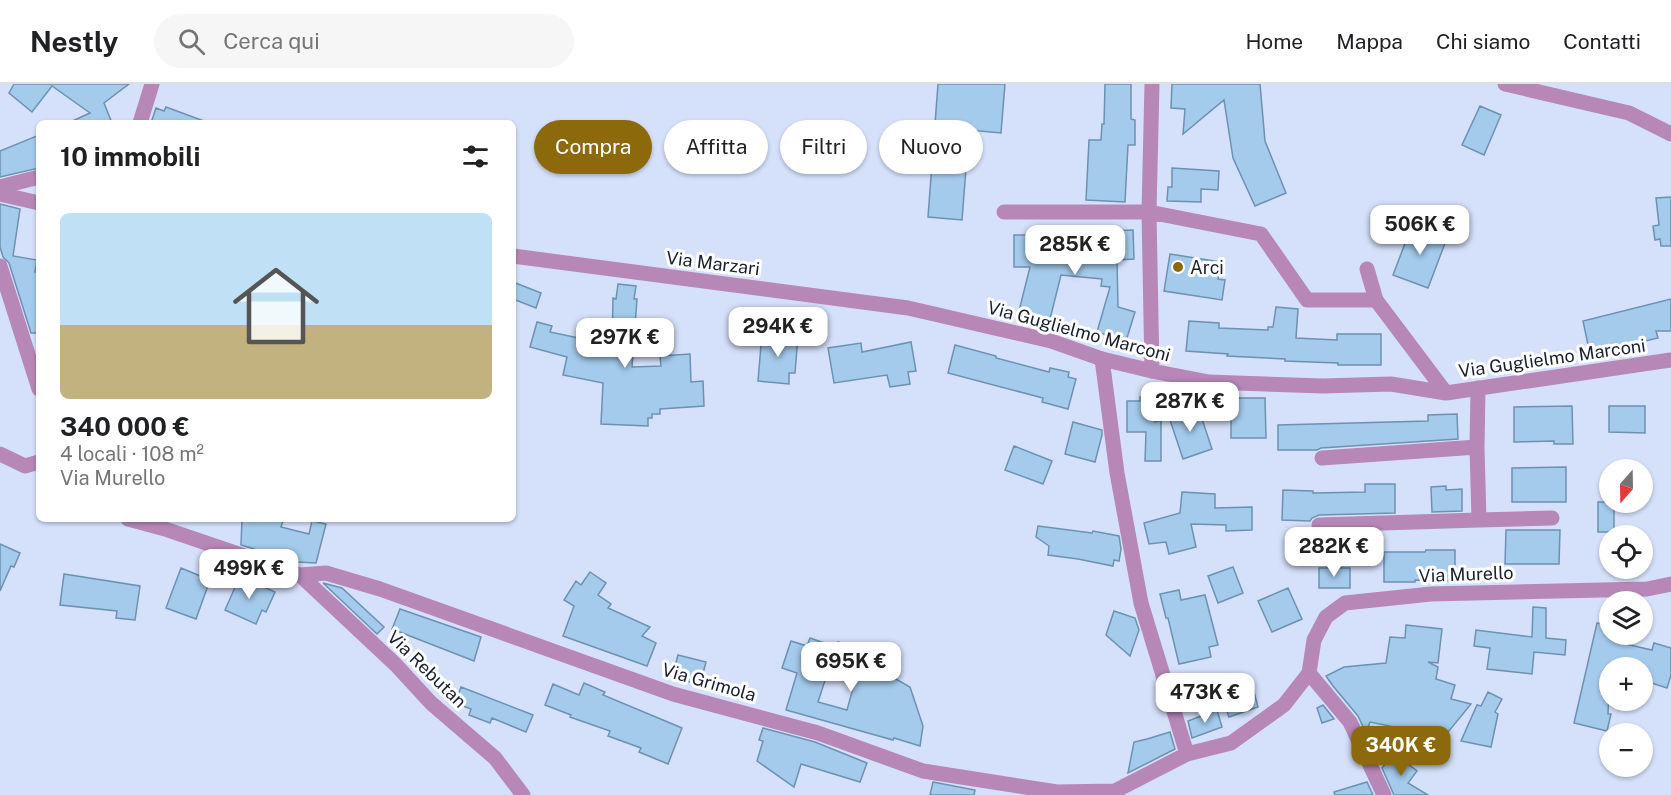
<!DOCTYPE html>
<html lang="it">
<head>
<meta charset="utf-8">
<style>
  :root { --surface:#fff; --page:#f6f6f6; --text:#202124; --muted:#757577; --line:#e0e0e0; --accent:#8c6a0b }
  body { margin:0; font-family:"Public Sans",sans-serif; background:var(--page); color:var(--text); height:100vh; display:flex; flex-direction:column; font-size:22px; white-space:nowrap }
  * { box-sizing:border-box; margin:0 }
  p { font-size:20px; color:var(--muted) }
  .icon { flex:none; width:33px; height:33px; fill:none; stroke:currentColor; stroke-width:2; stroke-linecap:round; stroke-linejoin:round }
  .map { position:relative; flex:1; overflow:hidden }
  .sheet { position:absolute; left:36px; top:36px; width:480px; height:402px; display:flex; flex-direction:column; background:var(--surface); border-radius:9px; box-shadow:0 2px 4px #0004 }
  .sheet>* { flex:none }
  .guide { position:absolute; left:534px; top:36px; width:570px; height:54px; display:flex; gap:12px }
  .needle { width:39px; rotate:200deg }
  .controls { position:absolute; left:1599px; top:375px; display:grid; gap:12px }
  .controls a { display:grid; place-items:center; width:54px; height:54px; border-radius:50%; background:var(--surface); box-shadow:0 2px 4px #0004; font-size:30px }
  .price { position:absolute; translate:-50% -51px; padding:0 14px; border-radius:12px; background:#fff; color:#222; font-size:20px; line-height:39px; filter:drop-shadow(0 2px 3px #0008) }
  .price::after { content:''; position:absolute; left:50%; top:36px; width:18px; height:14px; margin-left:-9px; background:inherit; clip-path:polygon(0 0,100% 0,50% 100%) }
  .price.active { background:var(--accent); color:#fff }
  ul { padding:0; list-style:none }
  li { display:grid; align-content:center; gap:12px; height:318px; padding:0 24px }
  li span { display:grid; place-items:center; height:186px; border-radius:9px; color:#555 }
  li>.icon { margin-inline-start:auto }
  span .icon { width:108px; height:108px; fill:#fffc; stroke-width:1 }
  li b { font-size:26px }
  h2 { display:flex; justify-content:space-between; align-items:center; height:72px; padding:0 24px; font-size:26px }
  .pill { padding:0 21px; border-radius:27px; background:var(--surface); box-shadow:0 2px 4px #0004; font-size:21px; line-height:54px }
  .pill.active { background:var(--accent); color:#fff }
  header { display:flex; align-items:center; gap:36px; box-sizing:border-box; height:84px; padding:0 30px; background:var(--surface); border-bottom:2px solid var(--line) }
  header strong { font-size:28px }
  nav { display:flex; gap:33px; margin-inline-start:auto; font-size:21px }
  .search { width:420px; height:54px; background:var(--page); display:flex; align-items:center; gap:15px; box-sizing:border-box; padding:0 21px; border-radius:33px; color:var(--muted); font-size:22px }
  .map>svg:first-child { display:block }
  .building { fill:#a4caec; stroke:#6d91b1; stroke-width:1.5; fill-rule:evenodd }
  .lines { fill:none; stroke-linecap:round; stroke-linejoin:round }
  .minor { stroke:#b787b8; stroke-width:15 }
  .tertiary { stroke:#b787b8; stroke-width:15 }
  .poi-dot { fill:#8c6a0b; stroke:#fff; stroke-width:2 }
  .labels { text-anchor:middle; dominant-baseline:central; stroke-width:6; stroke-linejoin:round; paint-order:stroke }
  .street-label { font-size:18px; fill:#181f2f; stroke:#fff }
  .poi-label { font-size:18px; fill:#181f2f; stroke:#fff; text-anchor:start }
</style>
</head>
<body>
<header>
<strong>Nestly</strong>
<div class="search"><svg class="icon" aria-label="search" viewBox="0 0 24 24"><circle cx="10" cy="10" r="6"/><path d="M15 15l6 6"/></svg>Cerca qui</div>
<nav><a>Home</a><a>Mappa</a><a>Chi siamo</a><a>Contatti</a></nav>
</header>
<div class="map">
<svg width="1671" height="711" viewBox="0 0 1671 711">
  <rect width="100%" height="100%" fill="#d5e1fb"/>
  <!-- building -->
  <path class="building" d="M 14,0 L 129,0 L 104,19 L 112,39 L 68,39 L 90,29 L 52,2 L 32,28 L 9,9 Z
    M 938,0 L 1005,0 L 1001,49 L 969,46 L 962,136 L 928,133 Z
    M 1105,0 L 1131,0 L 1131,35 L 1135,36 L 1135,61 L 1128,61 L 1125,118 L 1086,116 L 1089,56 L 1101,56 L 1102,40 L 1104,40 Z
    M 1172,0 L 1260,0 L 1265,57 L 1286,109 L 1255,122 L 1233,74 L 1224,16 L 1183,50 L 1185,25 L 1171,24 Z
    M 1480,22 L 1501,31 L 1484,71 L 1462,61 Z
    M 166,23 L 204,37 L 204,39 L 151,39 L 156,24 L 164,27 Z
    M 39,51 L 39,84 L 0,93 L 0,67 Z
    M 1172,84 L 1219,87 L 1218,106 L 1201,105 L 1201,118 L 1167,117 L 1168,103 L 1172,103 Z
    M 1671,113 L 1671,162 L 1661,162 L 1660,155 L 1655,156 L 1653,142 L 1659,141 L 1656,114 Z
    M 0,120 L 20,125 L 13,172 L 37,176 L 35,188 L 39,189 L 39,249 L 31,249 L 9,179 L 3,173 L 0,163 Z
    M 1412,141 L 1447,154 L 1428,204 L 1393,191 Z
    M 1133,146 L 1134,175 L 1117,176 L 1118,223 L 1135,228 L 1126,257 L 1097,248 L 1110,203 L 1101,202 L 1102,195 L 1061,191 L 1050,235 L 1019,227 L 1030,183 L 1014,183 L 1014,151 L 1046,151 L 1046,166 L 1103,170 L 1102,147 Z
    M 1170,170 L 1220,178 L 1218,195 L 1225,196 L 1222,216 L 1164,207 Z
    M 513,198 L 541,209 L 536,224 L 513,215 Z
    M 618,200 L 636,202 L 634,215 L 637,215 L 632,283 L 661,282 L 660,272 L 690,270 L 691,298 L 703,297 L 704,322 L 660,325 L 660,330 L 652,330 L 652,334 L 648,334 L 648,342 L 601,340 L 603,299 L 563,291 L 567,273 L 530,263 L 537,238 L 552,242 L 550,248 L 612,261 L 613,214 L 616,215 Z
    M 1671,215 L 1671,247 L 1656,247 L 1658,254 L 1590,270 L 1583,237 Z
    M 1276,223 L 1298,225 L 1296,254 L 1337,256 L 1337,250 L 1381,250 L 1381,281 L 1338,281 L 1338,279 L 1285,277 L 1285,275 L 1227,272 L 1228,270 L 1186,267 L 1189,237 L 1219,239 L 1219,244 L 1268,246 L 1268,243 L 1273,243 Z
    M 762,249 L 798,252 L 795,289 L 789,289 L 789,300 L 758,297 Z
    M 911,258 L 916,287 L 908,288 L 910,300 L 890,303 L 887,291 L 834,299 L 828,264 L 861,259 L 862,268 Z
    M 955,261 L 996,272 L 996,274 L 1049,288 L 1050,284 L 1069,288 L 1068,293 L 1076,295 L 1068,325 L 1042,318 L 1043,314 L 948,289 Z
    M 1140,313 L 1155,313 L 1155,338 L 1161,336 L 1161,377 L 1145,377 L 1146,348 L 1127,348 L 1127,317 L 1140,317 Z
    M 1231,314 L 1265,314 L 1266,354 L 1231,354 Z
    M 1572,322 L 1573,360 L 1554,360 L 1554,357 L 1514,358 L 1514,323 Z
    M 1609,322 L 1645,322 L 1645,349 L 1609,348 Z
    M 1198,323 L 1212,365 L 1183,375 L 1169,333 Z
    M 1457,330 L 1458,355 L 1321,364 L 1317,366 L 1278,366 L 1278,341 L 1428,337 L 1428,331 Z
    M 1073,338 L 1102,346 L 1102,351 L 1095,378 L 1065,370 Z
    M 1014,362 L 1052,377 L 1043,400 L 1005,386 Z
    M 1566,383 L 1566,418 L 1512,418 L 1512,384 Z
    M 1365,400 L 1395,400 L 1395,429 L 1319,431 L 1312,434 L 1310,437 L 1282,436 L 1283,406 L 1313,407 L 1313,409 L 1365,408 Z
    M 1446,402 L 1446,406 L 1462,405 L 1462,427 L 1432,428 L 1431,403 Z
    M 1182,408 L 1215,410 L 1215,424 L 1252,423 L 1252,446 L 1226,447 L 1226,441 L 1191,440 L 1196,463 L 1169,470 L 1166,458 L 1149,460 L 1144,439 L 1180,429 Z
    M 1598,418 L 1614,418 L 1614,448 L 1598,448 Z
    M 242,435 L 275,435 L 283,437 L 281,443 L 309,450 L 312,437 L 326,440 L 316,479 L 296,478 L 241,461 Z
    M 1038,442 L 1092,449 L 1093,447 L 1119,452 L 1121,465 L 1119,477 L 1114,476 L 1113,482 L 1078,475 L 1048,471 L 1049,462 L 1036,453 Z
    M 1506,446 L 1560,446 L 1559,480 L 1505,480 Z
    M 0,460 L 20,469 L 14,483 L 11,482 L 0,507 Z
    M 1426,466 L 1455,466 L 1455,497 L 1415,496 L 1415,498 L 1384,498 L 1384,468 L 1425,468 Z
    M 1233,483 L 1243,509 L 1218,519 L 1208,492 Z
    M 181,484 L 210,496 L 196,535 L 166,524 Z
    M 1319,484 L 1350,484 L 1350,504 L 1319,504 Z
    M 590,488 L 606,499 L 598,511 L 611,520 L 608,524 L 650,543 L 642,552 L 656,559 L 647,582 L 563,552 L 574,522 L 564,516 L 576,497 L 581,501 Z
    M 64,490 L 140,502 L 135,536 L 116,534 L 117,527 L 60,521 Z
    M 240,492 L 275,508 L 266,528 L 262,526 L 256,540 L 225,526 Z
    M 323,499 L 342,504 L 384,543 L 377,550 Z
    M 1288,504 L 1302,535 L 1272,548 L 1258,517 Z
    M 1179,506 L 1181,516 L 1205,511 L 1218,561 L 1209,563 L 1211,573 L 1179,580 L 1168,534 L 1166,534 L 1160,510 Z
    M 1533,523 L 1546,524 L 1546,554 L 1566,556 L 1565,571 L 1534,568 L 1532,590 L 1487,585 L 1490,564 L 1474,562 L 1476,546 L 1532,553 Z
    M 400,525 L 481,553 L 474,577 L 392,545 Z
    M 1114,527 L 1135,534 L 1139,546 L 1130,572 L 1106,551 Z
    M 1597,539 L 1610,541 L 1610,550 L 1623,550 L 1621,559 L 1652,566 L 1654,559 L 1671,564 L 1671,591 L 1667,604 L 1642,596 L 1642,584 L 1610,584 L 1608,630 L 1611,630 L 1607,647 L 1574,639 Z
    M 1406,541 L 1442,545 L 1438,579 L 1428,578 L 1438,583 L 1436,595 L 1455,601 L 1451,615 L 1471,620 L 1444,653 L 1370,638 L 1366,649 L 1358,632 L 1333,602 L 1326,592 L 1344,583 L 1386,579 L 1390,553 L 1405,554 Z
    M 810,554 L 836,563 L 838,558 L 851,562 L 847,575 L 880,586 L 910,603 L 923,642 L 920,662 L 894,654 L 893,656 L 786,626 L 797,589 L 782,584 L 791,557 L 807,562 ZM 829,584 L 856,593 L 847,626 L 818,618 Z
    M 678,571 L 706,578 L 700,601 L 672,593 Z
    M 1251,597 L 1258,623 L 1229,633 L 1219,606 Z
    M 584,599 L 605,608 L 603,611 L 682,644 L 668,680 L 639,668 L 641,664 L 608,652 L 610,647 L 570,633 L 571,631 L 545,621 L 553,600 L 579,611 Z
    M 461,603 L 533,631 L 526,648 L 492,634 L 490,639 L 469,631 L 471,625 L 455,619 Z
    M 1488,608 L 1502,615 L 1495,628 L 1498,630 L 1491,663 L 1461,657 L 1477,621 L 1481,622 Z
    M 1323,621 L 1334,635 L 1322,639 L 1317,624 Z
    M 1217,626 L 1222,643 L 1192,654 L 1188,637 Z
    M 763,644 L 815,658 L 867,679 L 860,698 L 801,680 L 794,703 L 757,677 L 763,657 L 759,656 Z
    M 1170,648 L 1175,665 L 1128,689 L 1134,658 L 1147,655 Z
    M 1394,669 L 1417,687 L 1408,699 L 1428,711 L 1394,711 L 1382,684 Z
    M 933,698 L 975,706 L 974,711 L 930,711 Z
    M 1367,698 L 1373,711 L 1335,711 L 1334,708 Z"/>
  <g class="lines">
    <!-- minor -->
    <path class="minor" d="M 1505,0 L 1629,29 L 1671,50
      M 140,39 L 152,0
      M 0,103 L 39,93
      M 1004,128 L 1149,128 L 1261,150 L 1307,216 L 1376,216
      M 0,182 L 39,305
      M 1102,275 L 1117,389 L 1141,519 L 1187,670
      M 1152,287 L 1149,128 L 1152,0
      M 0,370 L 25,382 L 39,378
      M 1322,374 L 1477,363
      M 128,435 L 165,445 L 300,491 L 326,489 L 380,505 L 673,610 L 818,649 L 923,687 L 1057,708 L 1115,707
      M 1479,436 L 1552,434
      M 1319,441 L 1479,436 L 1477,363 L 1478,304
      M 300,491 L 396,581 L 431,619 L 495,674 L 523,711
      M 1111,711 L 1115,707 L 1187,670 L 1231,659 L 1284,621 L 1309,589
      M 1384,711 L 1350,638 L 1309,589 L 1314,556 L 1326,533 L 1345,519 L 1431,510 L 1647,505 L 1671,500"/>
    <!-- tertiary -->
    <path class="tertiary" d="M 0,110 L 39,119
      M 513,172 L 908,224 L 1051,257 L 1102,275 L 1152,287 L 1209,298 L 1323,302 L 1391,300 L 1446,309 L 1671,276
      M 1367,185 L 1376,216 L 1446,309"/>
  </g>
  <!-- markers -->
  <circle class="poi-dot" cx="1178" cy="183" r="6"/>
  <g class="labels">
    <!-- street labels -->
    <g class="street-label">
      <text transform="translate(713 179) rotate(7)">Via Marzari</text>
      <text transform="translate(1079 247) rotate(15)">Via Guglielmo Marconi</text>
      <text transform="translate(1552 274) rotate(-8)">Via Guglielmo Marconi</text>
      <text transform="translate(1466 490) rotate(-2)">Via Murello</text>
      <text transform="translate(427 585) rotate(44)">Via Rebutan</text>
      <text transform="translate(709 598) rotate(16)">Via Grimola</text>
    </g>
    <!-- poi labels -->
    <g class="poi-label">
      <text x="1190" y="183">Arci</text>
    </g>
  </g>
</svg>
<div class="controls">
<a><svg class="needle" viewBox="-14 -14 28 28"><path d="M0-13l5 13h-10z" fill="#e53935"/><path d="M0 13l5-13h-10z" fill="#757577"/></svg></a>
<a><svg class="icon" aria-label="locate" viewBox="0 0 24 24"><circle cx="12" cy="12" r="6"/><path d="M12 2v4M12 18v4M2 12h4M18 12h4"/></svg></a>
<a><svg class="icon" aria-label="layers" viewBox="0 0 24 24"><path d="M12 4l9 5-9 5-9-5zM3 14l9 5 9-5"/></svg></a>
<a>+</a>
<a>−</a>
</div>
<b class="price" style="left:1420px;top:172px">506K €</b>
<b class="price" style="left:1075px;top:192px">285K €</b>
<b class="price" style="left:778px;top:274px">294K €</b>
<b class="price" style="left:625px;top:285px">297K €</b>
<b class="price" style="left:1190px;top:349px">287K €</b>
<b class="price" style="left:1334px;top:494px">282K €</b>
<b class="price" style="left:249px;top:516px">499K €</b>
<b class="price" style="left:851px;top:609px">695K €</b>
<b class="price" style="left:1205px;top:640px">473K €</b>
<b class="price active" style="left:1401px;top:693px">340K €</b>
<div class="guide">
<a class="pill active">Compra</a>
<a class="pill">Affitta</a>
<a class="pill">Filtri</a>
<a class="pill">Nuovo</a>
</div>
<section class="sheet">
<h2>10 immobili<svg class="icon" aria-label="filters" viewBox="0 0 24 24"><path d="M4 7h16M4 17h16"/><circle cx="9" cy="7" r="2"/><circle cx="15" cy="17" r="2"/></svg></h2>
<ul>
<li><span style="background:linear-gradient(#bfe0f5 60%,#c2b280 0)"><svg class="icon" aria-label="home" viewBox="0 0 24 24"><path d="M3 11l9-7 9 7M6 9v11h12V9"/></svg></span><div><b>340 000 €</b><p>4 locali · 108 m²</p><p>Via Murello</p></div></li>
</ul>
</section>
</div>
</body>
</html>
